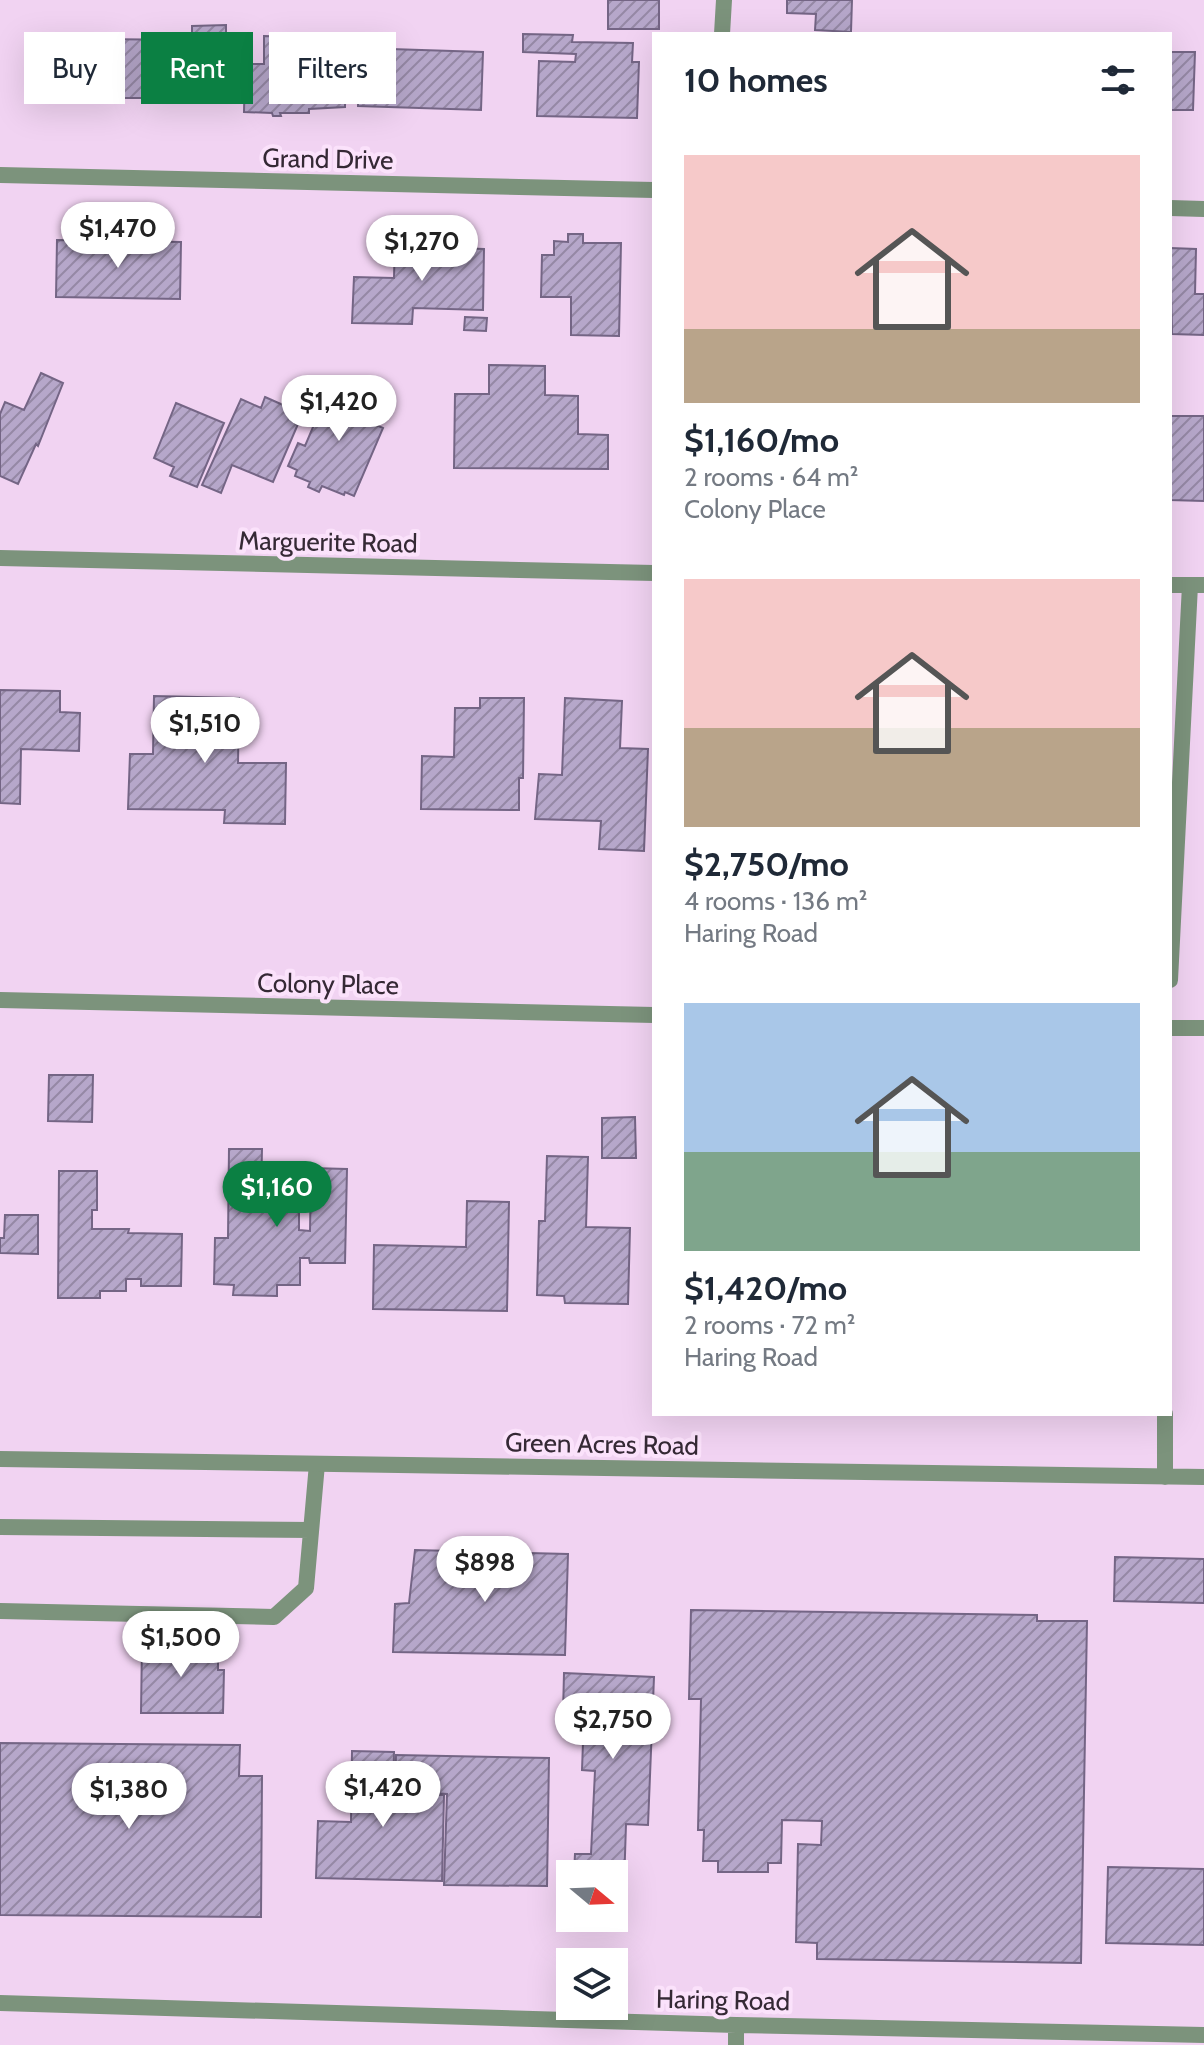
<!DOCTYPE html>
<html lang="en">
<head>
<meta charset="utf-8">
<style>
  :root { --surface:#fff; --page:#f2f2f3; --text:#1f2937; --muted:#747a83; --accent:#0b8043 }
  body { margin:0; font-family:Cabin,sans-serif; background:var(--page); color:var(--text); height:100vh; display:flex; flex-direction:column; font-size:30px; white-space:nowrap }
  * { box-sizing:border-box; margin:0 }
  p { font-size:26px; color:var(--muted) }
  .icon { flex:none; width:44px; height:44px; fill:none; stroke:currentColor; stroke-width:2; stroke-linecap:round; stroke-linejoin:round }
  .map { position:relative; flex:1; overflow:hidden }
  .sheet { position:absolute; left:652px; top:32px; width:520px; height:1384px; display:flex; flex-direction:column; background:var(--surface); border-radius:0px; box-shadow:0 8px 32px #0002 }
  .sheet>* { flex:none }
  .hud { position:absolute; left:24px; top:32px; width:508px; height:72px; display:flex; gap:16px }
  .needle { width:52px; rotate:109deg }
  .fabs { position:absolute; left:556px; top:1860px; display:grid; gap:16px }
  .fabs a { display:grid; place-items:center; width:72px; height:72px; border-radius:0px; background:var(--surface); box-shadow:0 8px 32px #0002; font-size:40px }
  .price { position:absolute; translate:-50% -68px; padding:0 18px; border-radius:28px; background:#fff; color:#222; font-size:26px; line-height:52px; filter:drop-shadow(0 2px 4px #0008) }
  .price::after { content:''; position:absolute; left:50%; top:48px; width:24px; height:18px; margin-left:-12px; background:inherit; clip-path:polygon(0 0,100% 0,50% 100%) }
  .price.selected { background:var(--accent); color:#fff }
  ul { padding:0; list-style:none }
  li { display:grid; align-content:center; gap:16px; height:424px; padding:0 32px }
  li span { display:grid; place-items:center; height:248px; border-radius:0px; color:#555 }
  li>.icon { margin-inline-start:auto }
  span .icon { width:144px; height:144px; fill:#fffc; stroke-width:1 }
  li b { font-size:34px }
  h2 { display:flex; justify-content:space-between; align-items:center; height:96px; padding:0 32px; font-size:34px }
  .pill { padding:0 28px; border-radius:0px; background:var(--surface); box-shadow:0 8px 32px #0002; font-size:28px; line-height:72px }
  .pill.selected { background:var(--accent); color:#fff }
  .map>svg:first-child { display:block }
  .building { fill:url(#building-hatch); stroke:#746585; stroke-width:2 }
  .lines { fill:none; stroke-linecap:round; stroke-linejoin:round }
  .lane { stroke:#7c937c; stroke-width:16 }
  .street { stroke:#7c937c; stroke-width:16 }
  .labels { text-anchor:middle; dominant-baseline:central; stroke-width:8; stroke-linejoin:round; paint-order:stroke }
  .street-label { font-size:26px; fill:#352935; stroke:#fbe2fb }
</style>
</head>
<body>
<div class="map">
<svg width="1204" height="2045" viewBox="0 0 1204 2045">
  <defs>
    <pattern id="building-hatch" width="6" height="6" patternUnits="userSpaceOnUse" patternTransform="scale(2)"><rect width="6" height="6" fill="#b6a7ca"/><path d="M-1 1l2-2M0 6l6-6M5 7l2-2" fill="none" stroke="#9588a5"/></pattern>
  </defs>
  <rect width="100%" height="100%" fill="#f1d3f2"/>
  <!-- building -->
  <path class="building" d="M 608,0 L 659,0 L 659,29 L 608,29 Z
    M 787,0 L 852,0 L 851,32 L 815,30 L 816,14 L 787,13 Z
    M 226,25 L 226,65 L 189,65 L 189,86 L 170,89 L 170,98 L 97,98 L 97,39 L 192,40 L 192,26 Z
    M 523,34 L 573,35 L 572,42 L 633,43 L 632,62 L 639,62 L 637,118 L 537,116 L 539,61 L 575,62 L 576,54 L 523,52 Z
    M 264,36 L 330,38 L 329,60 L 346,60 L 345,107 L 309,109 L 309,113 L 280,113 L 281,116 L 273,116 L 272,113 L 244,112 L 245,64 L 264,64 Z
    M 359,48 L 483,52 L 481,110 L 358,106 Z
    M 1170,52 L 1195,52 L 1193,110 L 1170,110 Z
    M 568,234 L 583,234 L 583,243 L 621,243 L 619,336 L 571,335 L 571,297 L 541,297 L 542,255 L 554,255 L 554,241 L 568,242 Z
    M 395,238 L 454,239 L 453,248 L 484,249 L 483,310 L 413,308 L 412,324 L 352,323 L 354,277 L 394,278 Z
    M 57,240 L 181,242 L 180,299 L 56,297 Z
    M 1170,248 L 1196,249 L 1195,294 L 1204,294 L 1204,335 L 1172,334 Z
    M 465,317 L 487,318 L 486,331 L 464,330 Z
    M 489,365 L 545,366 L 545,395 L 578,396 L 578,434 L 608,435 L 608,469 L 454,468 L 455,394 L 489,394 Z
    M 41,373 L 63,383 L 38,446 L 36,444 L 18,484 L 0,476 L 0,414 L 5,402 L 24,410 Z
    M 337,381 L 373,397 L 365,416 L 376,420 L 374,424 L 383,428 L 354,496 L 345,492 L 344,495 L 322,486 L 319,492 L 308,487 L 310,482 L 295,476 L 297,470 L 288,466 L 298,443 L 305,446 L 325,399 L 329,400 Z
    M 265,397 L 299,412 L 295,423 L 298,424 L 273,482 L 232,465 L 221,493 L 202,485 L 241,399 L 261,408 Z
    M 176,403 L 224,423 L 197,487 L 170,476 L 174,467 L 154,458 Z
    M 1170,416 L 1204,416 L 1204,501 L 1170,500 Z
    M 0,690 L 60,691 L 60,712 L 80,713 L 79,751 L 21,749 L 20,804 L 0,803 Z
    M 154,696 L 239,698 L 238,763 L 286,763 L 285,824 L 224,823 L 225,810 L 128,809 L 130,754 L 153,754 Z
    M 480,698 L 524,698 L 523,778 L 519,778 L 519,810 L 421,809 L 422,756 L 454,757 L 455,708 L 480,708 Z
    M 565,698 L 622,701 L 620,748 L 648,749 L 644,851 L 599,849 L 601,821 L 535,819 L 539,774 L 562,775 Z
    M 49,1075 L 93,1075 L 92,1122 L 48,1121 Z
    M 635,1117 L 636,1158 L 602,1158 L 602,1118 Z
    M 229,1149 L 262,1149 L 261,1195 L 299,1196 L 299,1230 L 310,1231 L 311,1168 L 347,1169 L 345,1263 L 310,1263 L 309,1258 L 300,1258 L 300,1285 L 277,1285 L 277,1296 L 233,1295 L 234,1285 L 214,1284 L 215,1238 L 228,1238 Z
    M 547,1156 L 588,1157 L 586,1227 L 630,1228 L 628,1304 L 565,1303 L 564,1296 L 537,1295 L 539,1221 L 545,1221 Z
    M 59,1171 L 97,1171 L 97,1210 L 92,1210 L 92,1229 L 129,1229 L 128,1233 L 182,1234 L 181,1286 L 141,1286 L 141,1279 L 126,1279 L 126,1291 L 100,1291 L 100,1298 L 58,1298 Z
    M 467,1201 L 509,1202 L 507,1311 L 373,1309 L 374,1245 L 466,1247 Z
    M 5,1215 L 38,1215 L 38,1254 L 0,1253 L 0,1238 L 4,1238 Z
    M 415,1550 L 568,1554 L 565,1655 L 393,1652 L 395,1604 L 409,1603 Z
    M 1115,1557 L 1204,1559 L 1204,1603 L 1114,1601 Z
    M 691,1610 L 1037,1615 L 1037,1621 L 1087,1621 L 1081,1963 L 817,1959 L 817,1943 L 796,1942 L 798,1844 L 821,1845 L 822,1821 L 782,1820 L 781,1863 L 768,1863 L 768,1872 L 718,1872 L 718,1861 L 703,1861 L 704,1830 L 698,1830 L 701,1699 L 689,1699 Z
    M 142,1643 L 218,1643 L 218,1670 L 224,1670 L 223,1713 L 141,1713 Z
    M 564,1673 L 654,1677 L 648,1825 L 626,1824 L 624,1886 L 614,1886 L 614,1874 L 574,1874 L 575,1854 L 591,1854 L 595,1771 L 582,1770 L 584,1715 L 563,1714 Z
    M 0,1743 L 240,1745 L 239,1776 L 262,1776 L 261,1917 L 0,1915 Z
    M 352,1751 L 394,1752 L 393,1793 L 444,1795 L 442,1881 L 316,1878 L 318,1821 L 351,1822 Z
    M 396,1755 L 549,1758 L 547,1886 L 444,1885 L 447,1794 L 395,1791 Z
    M 1108,1867 L 1204,1869 L 1204,1945 L 1106,1943 Z"/>
  <g class="lines">
    <!-- lane -->
    <path class="lane" d="M 0,1527 L 311,1530
      M 0,1611 L 274,1617 L 306,1588 L 317,1464"/>
    <!-- street -->
    <path class="street" d="M 722,34 L 724,0
      M 0,175 L 654,190
      M 1170,208 L 1204,209
      M 0,558 L 654,573
      M 1170,585 L 1204,585
      M 1170,980 L 1190,585
      M 0,1000 L 654,1015
      M 1170,1028 L 1204,1028
      M 0,1459 L 1204,1477
      M 1165,1477 L 1165,1414
      M 0,2003 L 736,2025 L 1204,2035
      M 736,2045 L 736,2025"/>
  </g>
  <g class="labels">
    <!-- street labels -->
    <g class="street-label">
      <text transform="translate(328 159) rotate(1)">Grand Drive</text>
      <text transform="translate(328 542) rotate(1)">Marguerite Road</text>
      <text transform="translate(328 984) rotate(1)">Colony Place</text>
      <text transform="translate(602 1444) rotate(1)">Green Acres Road</text>
      <text transform="translate(723 2000) rotate(1)">Haring Road</text>
    </g>
  </g>
</svg>
<div class="fabs">
<a><svg class="needle" viewBox="-14 -14 28 28"><path d="M0-13l5 13h-10z" fill="#e53935"/><path d="M0 13l5-13h-10z" fill="#747a83"/></svg></a>
<a><svg class="icon" aria-label="layers" viewBox="0 0 24 24"><path d="M12 4l9 5-9 5-9-5zM3 14l9 5 9-5"/></svg></a>
</div>
<b class="price" style="left:118px;top:270px">$1,470</b>
<b class="price" style="left:422px;top:283px">$1,270</b>
<b class="price" style="left:339px;top:443px">$1,420</b>
<b class="price" style="left:205px;top:765px">$1,510</b>
<b class="price selected" style="left:277px;top:1229px">$1,160</b>
<b class="price" style="left:485px;top:1604px">$898</b>
<b class="price" style="left:181px;top:1679px">$1,500</b>
<b class="price" style="left:613px;top:1761px">$2,750</b>
<b class="price" style="left:383px;top:1829px">$1,420</b>
<b class="price" style="left:129px;top:1831px">$1,380</b>
<div class="hud">
<a class="pill">Buy</a>
<a class="pill selected">Rent</a>
<a class="pill">Filters</a>
</div>
<section class="sheet">
<h2>10 homes<svg class="icon" aria-label="filters" viewBox="0 0 24 24"><path d="M4 7h16M4 17h16"/><circle cx="9" cy="7" r="2"/><circle cx="15" cy="17" r="2"/></svg></h2>
<ul>
<li><span style="background:linear-gradient(#f6c9c9 70%,#b9a48a 0)"><svg class="icon" aria-label="home" viewBox="0 0 24 24"><path d="M3 11l9-7 9 7M6 9v11h12V9"/></svg></span><div><b>$1,160/mo</b><p>2 rooms · 64 m²</p><p>Colony Place</p></div></li>
<li><span style="background:linear-gradient(#f6c9c9 60%,#b9a48a 0)"><svg class="icon" aria-label="home" viewBox="0 0 24 24"><path d="M3 11l9-7 9 7M6 9v11h12V9"/></svg></span><div><b>$2,750/mo</b><p>4 rooms · 136 m²</p><p>Haring Road</p></div></li>
<li><span style="background:linear-gradient(#a9c7e8 60%,#7fa58c 0)"><svg class="icon" aria-label="home" viewBox="0 0 24 24"><path d="M3 11l9-7 9 7M6 9v11h12V9"/></svg></span><div><b>$1,420/mo</b><p>2 rooms · 72 m²</p><p>Haring Road</p></div></li>
</ul>
</section>
</div>
</body>
</html>
